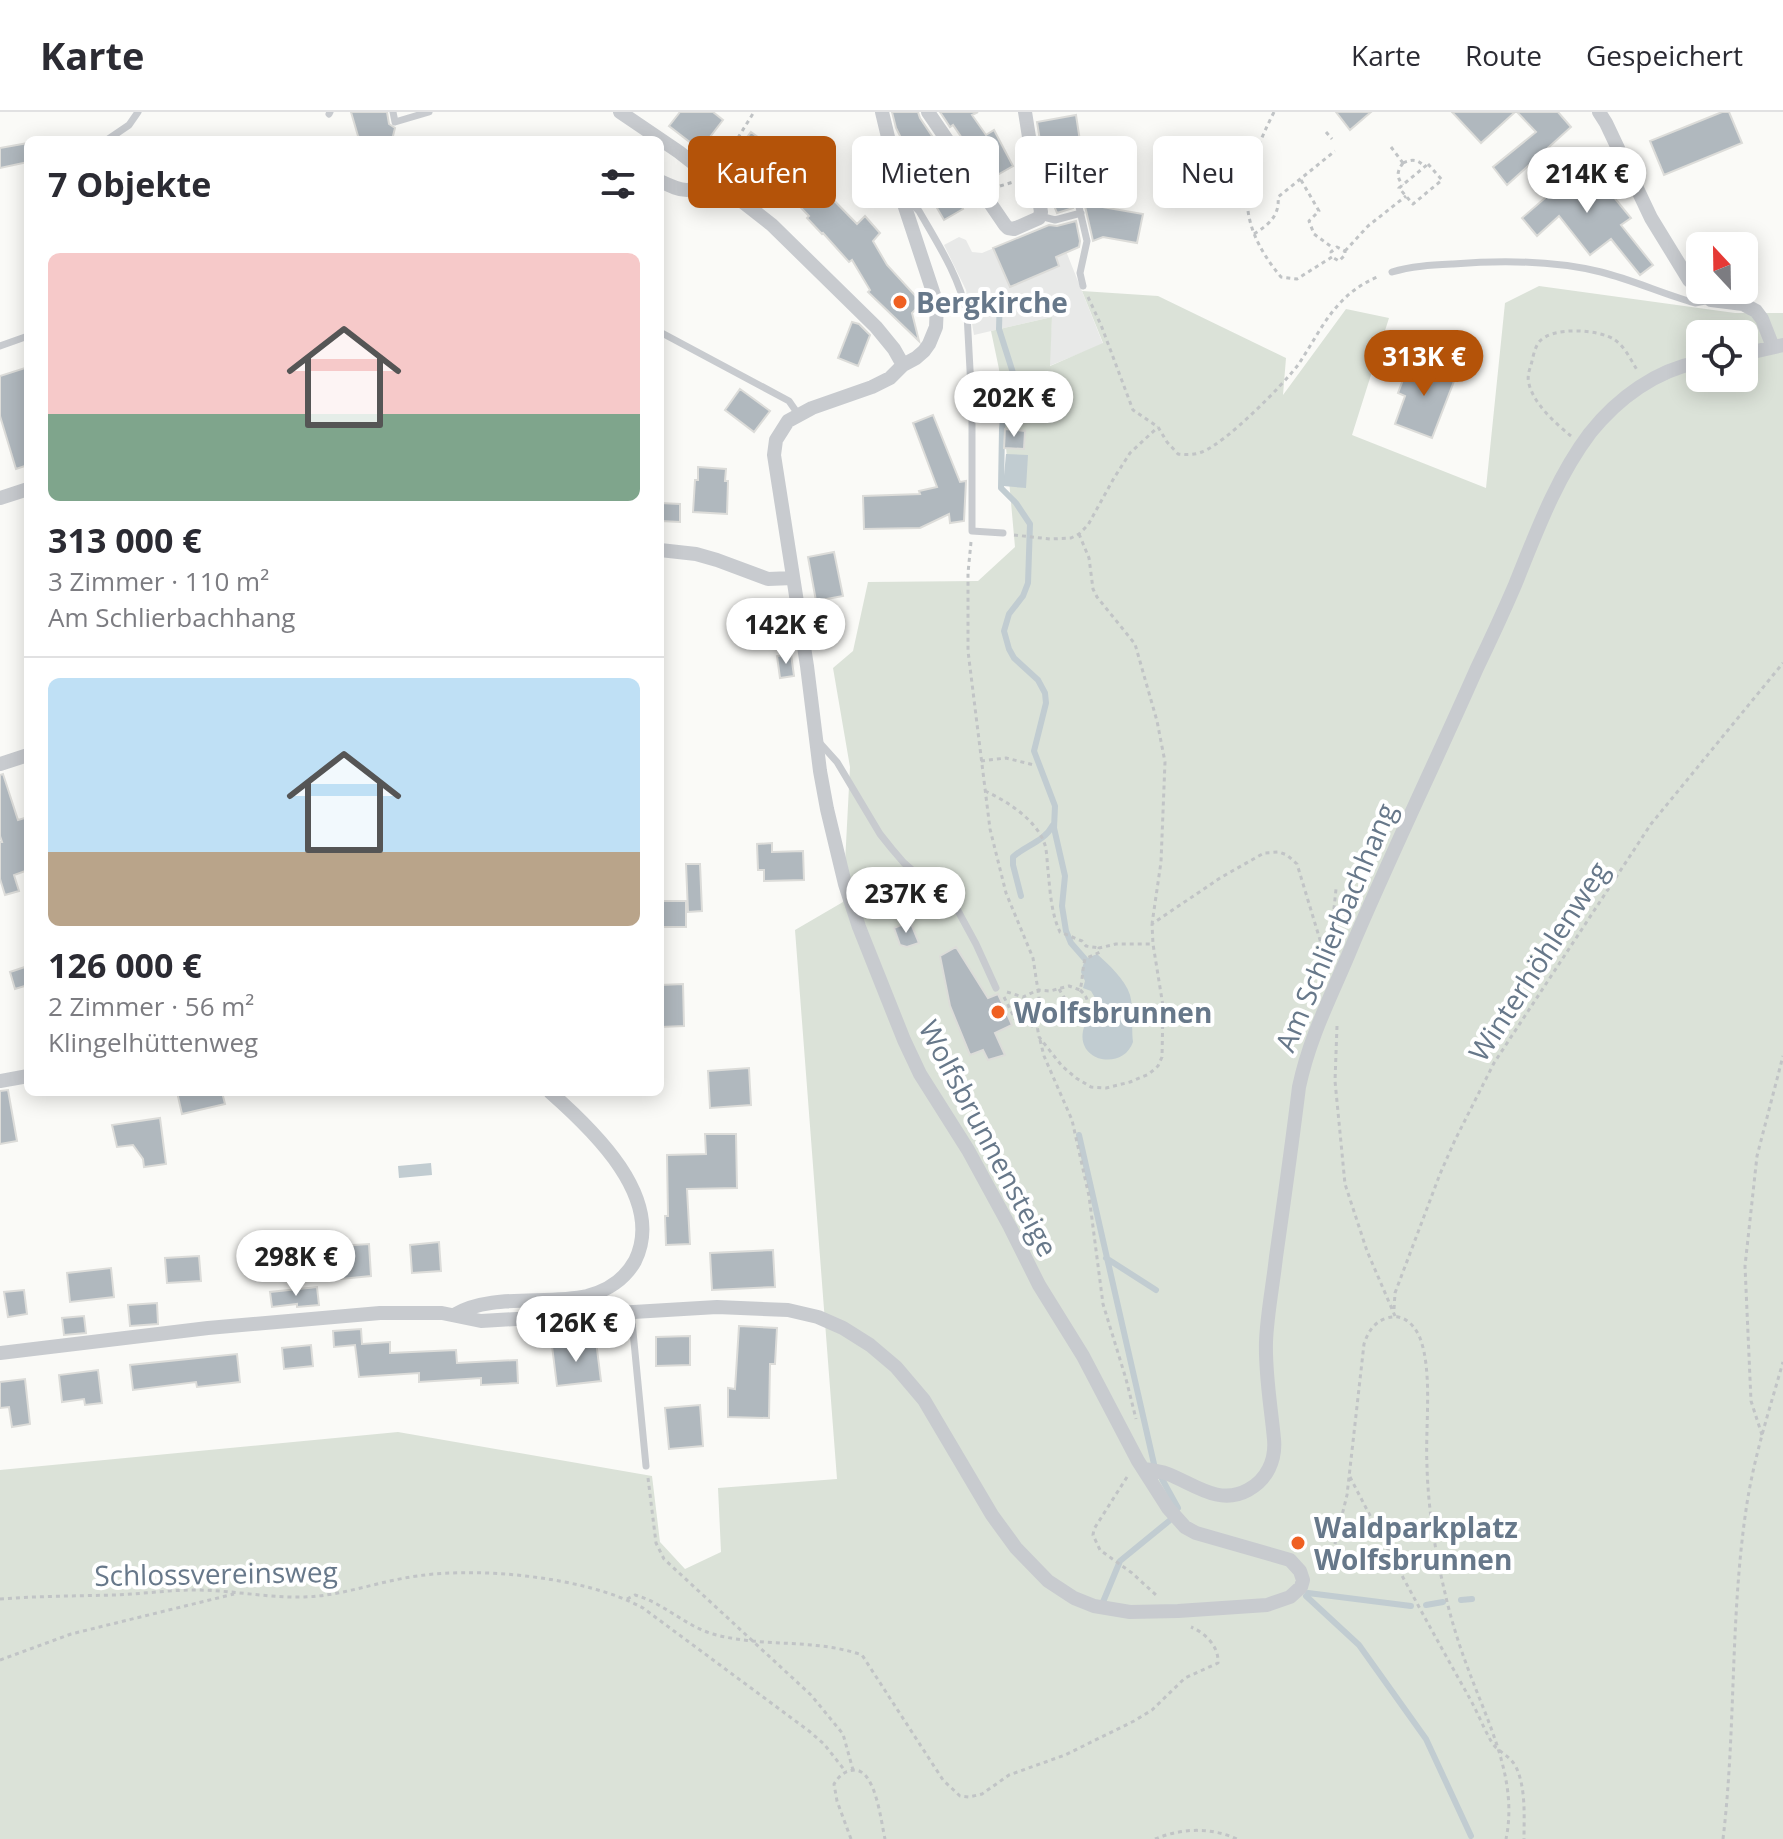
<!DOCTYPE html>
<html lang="de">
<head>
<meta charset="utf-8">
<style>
  :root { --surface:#fff; --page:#f7f7f7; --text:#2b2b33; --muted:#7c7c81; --line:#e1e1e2; --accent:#b45309 }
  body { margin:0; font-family:"Open Sans",sans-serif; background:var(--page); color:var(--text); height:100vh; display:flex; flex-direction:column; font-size:30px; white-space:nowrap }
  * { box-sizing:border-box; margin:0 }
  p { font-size:26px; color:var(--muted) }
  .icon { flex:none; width:44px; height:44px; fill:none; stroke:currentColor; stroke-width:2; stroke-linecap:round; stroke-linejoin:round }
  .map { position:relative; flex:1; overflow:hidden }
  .side { position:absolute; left:24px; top:24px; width:640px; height:960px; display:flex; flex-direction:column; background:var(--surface); border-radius:12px; box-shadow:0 4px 20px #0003 }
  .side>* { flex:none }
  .hud { position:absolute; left:688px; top:24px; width:760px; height:72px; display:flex; gap:16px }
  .needle { width:52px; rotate:338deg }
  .controls { position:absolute; left:1686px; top:120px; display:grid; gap:16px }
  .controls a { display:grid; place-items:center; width:72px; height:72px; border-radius:12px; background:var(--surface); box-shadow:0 4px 20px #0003; font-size:40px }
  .price { position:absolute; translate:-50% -68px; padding:0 18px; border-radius:28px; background:#fff; color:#222; font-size:26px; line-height:52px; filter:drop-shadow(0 2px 4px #0008) }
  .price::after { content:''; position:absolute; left:50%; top:48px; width:24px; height:18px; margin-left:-12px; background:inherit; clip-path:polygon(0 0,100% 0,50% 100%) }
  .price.on { background:var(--accent); color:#fff }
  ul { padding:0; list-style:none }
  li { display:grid; align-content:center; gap:16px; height:424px; padding:0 24px }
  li+li { border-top:2px solid var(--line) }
  li span { display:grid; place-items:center; height:248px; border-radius:12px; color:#555 }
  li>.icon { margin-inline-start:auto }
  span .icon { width:144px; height:144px; fill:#fffc; stroke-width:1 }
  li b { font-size:34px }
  h2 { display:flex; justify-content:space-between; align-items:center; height:96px; padding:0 24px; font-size:34px }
  .tag { padding:0 28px; border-radius:12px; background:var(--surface); box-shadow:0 4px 20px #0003; font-size:28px; line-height:72px }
  .tag.on { background:var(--accent); color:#fff }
  header { display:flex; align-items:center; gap:48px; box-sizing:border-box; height:112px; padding:0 40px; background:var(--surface); border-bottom:2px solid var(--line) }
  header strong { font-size:38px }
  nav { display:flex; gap:44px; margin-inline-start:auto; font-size:28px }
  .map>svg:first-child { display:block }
  .built { fill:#e8e9e8 }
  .green { fill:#dbe2d8; fill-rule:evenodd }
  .water { fill:#c1ccd1 }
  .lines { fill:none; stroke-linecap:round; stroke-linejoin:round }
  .stream { stroke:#c1ccd1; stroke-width:6 }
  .building { fill:#b0b8be; stroke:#dcdcd9; stroke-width:2 }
  .path { stroke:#c1c4c6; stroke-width:3; stroke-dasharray:4 4; stroke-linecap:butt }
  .service { stroke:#c8cbcf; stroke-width:7 }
  .minor { stroke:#c8cbcf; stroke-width:14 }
  .poi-dot { fill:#ef6022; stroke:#fff; stroke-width:3 }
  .labels { text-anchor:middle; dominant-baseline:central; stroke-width:8; stroke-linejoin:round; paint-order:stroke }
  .poi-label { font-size:28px; font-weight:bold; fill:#67788a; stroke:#fff; text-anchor:start }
  .street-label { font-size:28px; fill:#67788a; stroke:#fff }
</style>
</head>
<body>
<header>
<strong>Karte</strong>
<nav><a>Karte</a><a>Route</a><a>Gespeichert</a></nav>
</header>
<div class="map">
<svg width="1783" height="1727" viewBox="0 0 1783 1727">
  <rect width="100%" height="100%" fill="#fafaf7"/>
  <!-- built -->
  <path class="built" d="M 1042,116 L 1046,124 L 1058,119 L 1103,232 L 1049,254 L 1052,205 L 974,223 L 966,178 L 944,133 L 959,125 L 966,128 L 972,140 L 982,141 Z"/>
  <!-- green -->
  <path class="green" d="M 1539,174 L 1735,201 L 1783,201 L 1783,1727 L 0,1727 L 0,1358 L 398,1320 L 652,1364 L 660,1430 L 685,1457 L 721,1440 L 718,1376 L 837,1367 L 795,818 L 843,790 L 850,655 L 833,556 L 853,539 L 868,470 L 978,469 L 1015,435 L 999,257 L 991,219 L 1052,205 L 1050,254 L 1103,231 L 1082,179 L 1158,184 L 1286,246 L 1283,283 L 1346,197 L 1389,206 L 1352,323 L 1486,376 L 1505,191 ZM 1700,222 L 1744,222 L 1744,266 L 1700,266 Z"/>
  <!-- water -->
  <path class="water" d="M 1007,276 L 1019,277 L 1017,311 L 1004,310 Z
    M 1006,342 L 1028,343 L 1026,376 L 1003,374 Z
    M 1097,842 C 1109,853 1125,867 1130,883 C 1134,897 1131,915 1133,930 C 1123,959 1077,950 1083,919 C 1085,908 1094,901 1098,891 L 1091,879 L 1083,876 L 1085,869 L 1081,860 L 1085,847 Z
    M 431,1051 L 432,1063 L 399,1066 L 398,1054 Z"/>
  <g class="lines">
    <!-- stream -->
    <path class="stream" d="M 1000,182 L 999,217 L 1014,264 L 1006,275 L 1002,317 L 1001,376 L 1016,391 L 1030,412 L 1028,471 L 1023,484 L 1009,502 L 1004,519 L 1009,537 L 1014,546 L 1038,568 L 1045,581 L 1046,591 L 1034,639 L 1055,694 L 1054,716 L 1065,764 L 1062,794 L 1066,819 L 1071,831 L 1085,847
      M 1021,784 L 1013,753 L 1013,745 C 1026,733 1044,730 1053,713
      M 1079,1023 L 1154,1352
      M 1106,1146 L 1156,1178
      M 1162,1367 L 1178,1396
      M 1308,1481 L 1411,1494
      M 1306,1484 L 1359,1533 L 1426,1627 L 1471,1724
      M 1461,1488 L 1472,1487
      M 1103,1490 L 1120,1449 L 1169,1409
      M 1426,1493 L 1443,1490"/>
  </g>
  <!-- building -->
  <path class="building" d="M 351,0 L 387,0 L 389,12 L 395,16 L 392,28 L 362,28 L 358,24 Z
    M 680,0 L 713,0 L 723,8 L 700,38 L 669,14 Z
    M 892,0 L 918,0 L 920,6 L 932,24 L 907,38 L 896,16 Z
    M 940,0 L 978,0 L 972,3 L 986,23 L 994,18 L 1013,54 L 992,66 L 970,29 L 966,32 L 953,13 L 950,15 Z
    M 1336,0 L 1371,0 L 1350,18 Z
    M 1452,0 L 1515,0 L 1481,31 Z
    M 1517,0 L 1558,0 L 1571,15 L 1507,73 L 1493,55 L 1536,20 Z
    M 1722,0 L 1729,0 L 1742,31 L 1664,63 L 1650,29 Z
    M 1076,3 L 1084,55 L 1107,58 L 1102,95 L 1143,102 L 1137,131 L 1103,125 L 1093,129 L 1074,46 L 1063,37 L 1042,41 L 1037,10 Z
    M 751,20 L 770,34 L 740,75 L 721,60 Z
    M 28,31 L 28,50 L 0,56 L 0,36 Z
    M 1581,46 L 1611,85 L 1613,84 L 1631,106 L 1621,113 L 1653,153 L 1640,163 L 1611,127 L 1590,143 L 1559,104 L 1537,124 L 1522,106 L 1561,72 L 1556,65 Z
    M 805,48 L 823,66 L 817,71 L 857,112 L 865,104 L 880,121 L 873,129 L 887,153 L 922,191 L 912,201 L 919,229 L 868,180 L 870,178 L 852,148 L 849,150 L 823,121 L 822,122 L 807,106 L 809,104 L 779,73 Z
    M 1060,50 L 1062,52 L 1073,96 L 1057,101 L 1048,79 L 1044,53 Z
    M 938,63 L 944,72 L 947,70 L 963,97 L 944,108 L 923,72 Z
    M 1076,109 L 1080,129 L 1079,135 L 1056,145 L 1059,154 L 1010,175 L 993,136 L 1049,113 L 1057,114 Z
    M 852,210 L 859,212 L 870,223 L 858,254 L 838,246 Z
    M 1411,247 L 1456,264 L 1432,326 L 1395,312 L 1405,284 L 1398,281 Z
    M 28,255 L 28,353 L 16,357 L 0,304 L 0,264 Z
    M 740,277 L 770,299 L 754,320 L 725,298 Z
    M 933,303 L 960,370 L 966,369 L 964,409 L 950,411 L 949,402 L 920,416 L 864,417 L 863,384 L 920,382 L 919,379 L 937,375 L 913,311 Z
    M 1005,317 L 1025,319 L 1024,337 L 1004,336 Z
    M 698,355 L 726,357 L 725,369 L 728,369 L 727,402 L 693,400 L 695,368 L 698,368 Z
    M 660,391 L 680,392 L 680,410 L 660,409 Z
    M 834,440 L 843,484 L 816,489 L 808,445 Z
    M 791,542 L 794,564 L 780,566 L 777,544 Z
    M 3,662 L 18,708 L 28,705 L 28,758 L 14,763 L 19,779 L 5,783 L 0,767 L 0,730 L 2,730 L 0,724 L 0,663 Z
    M 772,731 L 772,740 L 803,739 L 804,768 L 764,769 L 764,758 L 758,758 L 757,732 Z
    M 686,752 L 700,752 L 702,799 L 688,800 Z
    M 660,789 L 686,789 L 686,815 L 660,815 Z
    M 910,809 L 919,831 L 907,835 L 900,833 L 894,816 Z
    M 956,835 L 988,886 L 998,882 L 1012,913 L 995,921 L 1005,943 L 988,948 L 983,938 L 970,943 L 950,894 L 940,844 Z
    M 28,854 L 28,873 L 15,877 L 10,860 Z
    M 683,872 L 684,914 L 660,915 L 660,873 Z
    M 749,956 L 751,993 L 710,996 L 708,959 Z
    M 8,978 L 17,1029 L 0,1032 L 0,979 Z
    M 177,980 L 222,980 L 225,992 L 182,1002 Z
    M 160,1006 L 166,1052 L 144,1055 L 143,1047 L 133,1033 L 117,1035 L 112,1013 Z
    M 705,1022 L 736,1022 L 737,1076 L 687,1077 L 690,1132 L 666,1133 L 665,1104 L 668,1104 L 667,1043 L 706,1042 Z
    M 439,1130 L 441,1159 L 412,1161 L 410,1133 Z
    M 369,1132 L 371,1164 L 341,1167 L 338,1134 Z
    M 273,1133 L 275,1159 L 253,1161 L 251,1135 Z
    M 773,1138 L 775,1175 L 712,1178 L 710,1141 Z
    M 199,1144 L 201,1169 L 167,1171 L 165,1146 Z
    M 111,1156 L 114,1185 L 70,1190 L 67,1161 Z
    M 317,1175 L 319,1193 L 297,1195 L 297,1192 L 272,1195 L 270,1180 Z
    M 24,1178 L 27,1202 L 8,1205 L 4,1180 Z
    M 157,1191 L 158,1212 L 130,1214 L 128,1193 Z
    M 84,1204 L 86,1221 L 64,1223 L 62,1206 Z
    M 739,1214 L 777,1216 L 775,1252 L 770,1252 L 769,1306 L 728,1305 L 728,1276 L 735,1277 Z
    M 361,1217 L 362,1232 L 390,1230 L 390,1241 L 456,1238 L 457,1251 L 517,1248 L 518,1271 L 481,1273 L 481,1266 L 419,1270 L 419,1261 L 359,1265 L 355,1233 L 334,1235 L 333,1219 Z
    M 690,1224 L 690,1253 L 656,1254 L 656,1225 Z
    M 596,1229 L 601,1269 L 557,1274 L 552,1234 Z
    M 311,1233 L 313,1254 L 284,1257 L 282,1236 Z
    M 237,1242 L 240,1270 L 197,1275 L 196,1270 L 133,1278 L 130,1253 Z
    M 98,1258 L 102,1291 L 85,1293 L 84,1287 L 62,1290 L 59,1263 Z
    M 25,1267 L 30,1312 L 12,1315 L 9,1295 L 0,1296 L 0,1270 Z
    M 700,1293 L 703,1334 L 669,1337 L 665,1296 Z"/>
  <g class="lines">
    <!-- path -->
    <path class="path" d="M 1274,0 C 1242,64 1232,106 1281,165 L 1297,167 L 1332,145 L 1331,140 L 1337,135 L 1345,139 L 1345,143 L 1339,149 L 1332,145
      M 1326,20 L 1332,27
      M 1391,35 L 1403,51
      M 1403,51 C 1397,59 1396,65 1403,73
      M 1403,51 C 1412,47 1417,47 1424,54
      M 1428,52 L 1442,68 L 1413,92 L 1399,76 Z
      M 721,53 L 754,0
      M 1301,68 L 1319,99 L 1309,109 L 1314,122 L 1333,136
      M 1000,74 L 1020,68
      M 1254,122 C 1268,113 1280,104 1278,85 L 1335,39
      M 1345,139 L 1368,114 L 1406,84
      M 1088,185 L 1101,213 L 1133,298 L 1158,315 L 1167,330 L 1178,342 C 1186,343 1194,343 1202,340 C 1227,330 1281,275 1298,253 C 1313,231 1325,205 1344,187 C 1354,177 1367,169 1380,164
      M 1571,324 C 1555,311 1534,292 1529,272 C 1527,265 1529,259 1531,253 C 1533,246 1534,237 1539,230 C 1552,214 1599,217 1615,228 C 1625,235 1631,248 1637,258
      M 1079,422 L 1089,446 L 1093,477 L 1097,485 L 1135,532 L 1157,609 L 1165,650 L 1161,750 L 1152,812
      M 1014,423 L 1050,427 L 1071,426 L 1079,422 L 1088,413 L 1114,366 L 1130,341 L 1158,315
      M 971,430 L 968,461 L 968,539 L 990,717 L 1006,781 L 1033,846 L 1039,885 L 1036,908 L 1039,925 L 1062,954 L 1076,966 L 1091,975 L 1106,976 L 1130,970 L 1149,962 L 1158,954 L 1162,945 L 1163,894 L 1153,832 L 1152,812 L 1220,766 L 1264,741 L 1279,740 L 1287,743 L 1297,752 L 1327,851
      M 981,649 L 1006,646 L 1034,653
      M 985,679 C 1007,689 1037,708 1045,733 C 1047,740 1047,750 1048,758 C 1050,778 1051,801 1060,820 L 1082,829 L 1086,834 L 1099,836
      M 1329,845 L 1336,777
      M 1059,877 L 1068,892
      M 1080,878 C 1088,885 1089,890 1086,901
      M 1007,880 L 1023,885 L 1038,878 L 1050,879 L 1069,874 L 1080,878 C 1083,867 1082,858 1085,847 L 1100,840 L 1099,836 L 1116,832 L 1153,832
      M 1004,885 L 1015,907 L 1037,916
      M 1337,914 L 1335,969 L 1345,1072 L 1367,1139 L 1395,1204
      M 1040,928 L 1044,944 L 1072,1008 L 1089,1084 L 1103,1192 L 1126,1267 L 1136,1307
      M 1394,1197 L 1395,1181 L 1440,1062 L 1455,1028 L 1494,951 L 1651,712 L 1783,551
      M 1762,1323 L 1751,1289 L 1745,1154 L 1757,1044 L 1783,944
      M 1127,1365 L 1094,1417 L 1093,1423 L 1100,1438 L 1132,1461 L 1156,1483
      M 1350,1365 C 1388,1439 1428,1512 1469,1585 C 1477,1599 1483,1615 1491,1629 C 1497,1640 1510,1643 1516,1655 C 1526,1676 1524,1704 1524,1727
      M 648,1366 L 656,1431 L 664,1447 L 811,1583 L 843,1622 L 853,1658
      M 1319,1459 L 1327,1451 L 1333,1440 L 1347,1383 L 1364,1232 C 1368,1220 1374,1210 1387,1206 C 1403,1201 1414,1212 1420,1226 C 1433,1260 1425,1316 1427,1354 C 1428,1396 1435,1439 1445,1481 C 1451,1508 1460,1536 1470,1562 C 1490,1615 1518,1670 1506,1727
      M 0,1487 C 38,1484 77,1484 116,1483 C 142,1482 168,1478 195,1478 C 231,1478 267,1486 304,1485 C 339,1484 371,1472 405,1466 C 470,1453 586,1464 643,1496 L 809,1619 L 824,1632 L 846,1660
      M 627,1487 L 635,1483 C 664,1491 685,1514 713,1522 C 762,1536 814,1526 862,1543 L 943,1668 L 960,1684 L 969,1685 L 982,1682 L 1009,1663 L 1065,1643 L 1134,1609 L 1152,1598 L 1185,1566 L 1218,1551 C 1219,1534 1205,1521 1191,1515
      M 0,1548 L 71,1522 L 234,1482
      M 851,1727 L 837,1689 L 834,1672 C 839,1664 845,1658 855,1658 C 876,1659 881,1710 885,1727
      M 1155,1727 C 1182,1716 1210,1715 1237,1727
      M 1723,1727 C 1736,1618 1730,1507 1746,1398 C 1753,1348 1769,1299 1783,1250"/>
    <!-- service -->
    <path class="service" d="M 393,0 L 395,10 L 429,0
      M 329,2 L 330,0
      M 107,28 L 129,13 L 138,0
      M 1033,49 L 1062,43 L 1068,48 L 1087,129 L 1080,161 L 1083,174
      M 904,92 L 913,93 L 919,99 C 938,132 959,164 967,202 L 972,295 L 972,419 L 1003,421
      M 1040,104 L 1055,108 L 1081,101
      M 1392,160 C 1411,154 1433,153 1453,152 C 1502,148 1552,148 1601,160 C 1633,168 1663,182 1695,191 L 1710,188
      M 660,220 L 789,289 L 798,302
      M 0,234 L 28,224
      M 819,630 L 837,650 L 880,722 L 892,737 L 904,751 L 957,797 L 976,832 L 996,876
      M 631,1199 L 646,1354"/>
    <!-- minor -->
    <path class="minor" d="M 620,0 L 679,40 L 772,113 L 876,215 L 894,237 L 903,253
      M 928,0 L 1005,113 L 1008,116 L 1014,117 L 1039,106 L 1041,100 L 1025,0
      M 1599,0 L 1606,11 L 1651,106 L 1689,168 L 1711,188 L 1743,192 L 1756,199 L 1762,207 L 1773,235
      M 660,69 C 683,80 691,83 711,66
      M 1744,242 L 1783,233
      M 0,386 L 28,377
      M 660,438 L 696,442 L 717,448 L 768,467 L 793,466
      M 0,652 L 28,643
      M 0,969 L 28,964
      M 454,1203 C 490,1181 547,1193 587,1184 C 607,1179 625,1167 635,1149 C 666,1086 592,1017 550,980
      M 0,1241 L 208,1216 L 380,1201 L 442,1201 L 481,1209 L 717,1195 L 788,1198 L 818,1205 L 843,1216 L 870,1233 L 896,1255 L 924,1288 L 992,1403 L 1016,1436 L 1048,1469 L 1074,1486 L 1094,1494 L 1130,1500 L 1178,1499 L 1267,1493 L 1290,1485 L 1301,1475 L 1303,1468 L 1300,1459 L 1290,1448 L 1196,1421 L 1185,1415 L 1168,1396 L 1138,1349 L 1083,1244 L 1039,1173 L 1010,1115 L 968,1038 L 920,962 L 904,928 L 859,815 L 845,772 L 827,697 L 820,659 L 807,554 L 774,343 L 776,328 L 788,309 L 812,296 L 872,275 L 890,266 L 903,253 L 916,246 L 924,239 L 929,232 L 936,215 L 937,192 L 904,92 L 882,0
      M 1144,1357 C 1152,1358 1160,1359 1168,1362 C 1194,1372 1219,1394 1248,1378 C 1267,1368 1276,1348 1274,1327 C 1271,1295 1265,1263 1266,1230 C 1267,1202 1273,1173 1276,1145 C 1284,1089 1292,1032 1299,975 C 1310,923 1332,883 1352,834 C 1392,740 1436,649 1477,556 C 1490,529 1503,501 1515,473 C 1536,421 1556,366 1590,321 C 1618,286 1656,258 1700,250"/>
  </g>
  <!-- markers -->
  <g class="poi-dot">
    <circle cx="900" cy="190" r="8"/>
    <circle cx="998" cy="900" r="8"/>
    <circle cx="1298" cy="1431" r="8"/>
  </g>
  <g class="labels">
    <!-- poi labels -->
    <g class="poi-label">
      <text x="916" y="190">Bergkirche</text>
      <text x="1014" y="900">Wolfsbrunnen</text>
      <text x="1314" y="1415">Waldparkplatz<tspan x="1314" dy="32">Wolfsbrunnen</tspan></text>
    </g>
    <!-- street labels -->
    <g class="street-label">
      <text transform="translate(1335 815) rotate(-67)">Am Schlierbachhang</text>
      <text transform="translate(1538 849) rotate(-57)">Winterhöhlenweg</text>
      <text transform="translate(989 1026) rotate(62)">Wolfsbrunnensteige</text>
      <text transform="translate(216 1461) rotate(-1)">Schlossvereinsweg</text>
    </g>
  </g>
</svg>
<div class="controls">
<a><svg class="needle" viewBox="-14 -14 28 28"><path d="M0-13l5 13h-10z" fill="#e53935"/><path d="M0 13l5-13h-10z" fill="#7c7c81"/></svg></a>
<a><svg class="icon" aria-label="locate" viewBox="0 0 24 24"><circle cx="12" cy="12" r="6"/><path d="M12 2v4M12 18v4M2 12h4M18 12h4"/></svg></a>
</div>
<b class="price" style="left:1587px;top:103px">214K €</b>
<b class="price on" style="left:1424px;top:286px">313K €</b>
<b class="price" style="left:1014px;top:327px">202K €</b>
<b class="price" style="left:786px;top:554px">142K €</b>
<b class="price" style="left:906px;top:823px">237K €</b>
<b class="price" style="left:296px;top:1186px">298K €</b>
<b class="price" style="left:576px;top:1252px">126K €</b>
<div class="hud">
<a class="tag on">Kaufen</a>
<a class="tag">Mieten</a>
<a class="tag">Filter</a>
<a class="tag">Neu</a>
</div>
<section class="side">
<h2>7 Objekte<svg class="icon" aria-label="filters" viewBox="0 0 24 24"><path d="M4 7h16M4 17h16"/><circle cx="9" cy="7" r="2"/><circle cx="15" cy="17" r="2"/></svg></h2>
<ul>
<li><span style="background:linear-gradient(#f6c9c9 65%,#7fa58c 0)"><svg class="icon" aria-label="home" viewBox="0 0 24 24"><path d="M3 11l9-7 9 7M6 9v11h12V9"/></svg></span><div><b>313 000 €</b><p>3 Zimmer · 110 m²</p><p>Am Schlierbachhang</p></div></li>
<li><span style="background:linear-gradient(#bfe0f5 70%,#b9a48a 0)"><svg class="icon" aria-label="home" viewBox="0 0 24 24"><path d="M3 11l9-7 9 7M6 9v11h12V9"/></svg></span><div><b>126 000 €</b><p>2 Zimmer · 56 m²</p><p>Klingelhüttenweg</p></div></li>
</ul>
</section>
</div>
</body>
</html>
